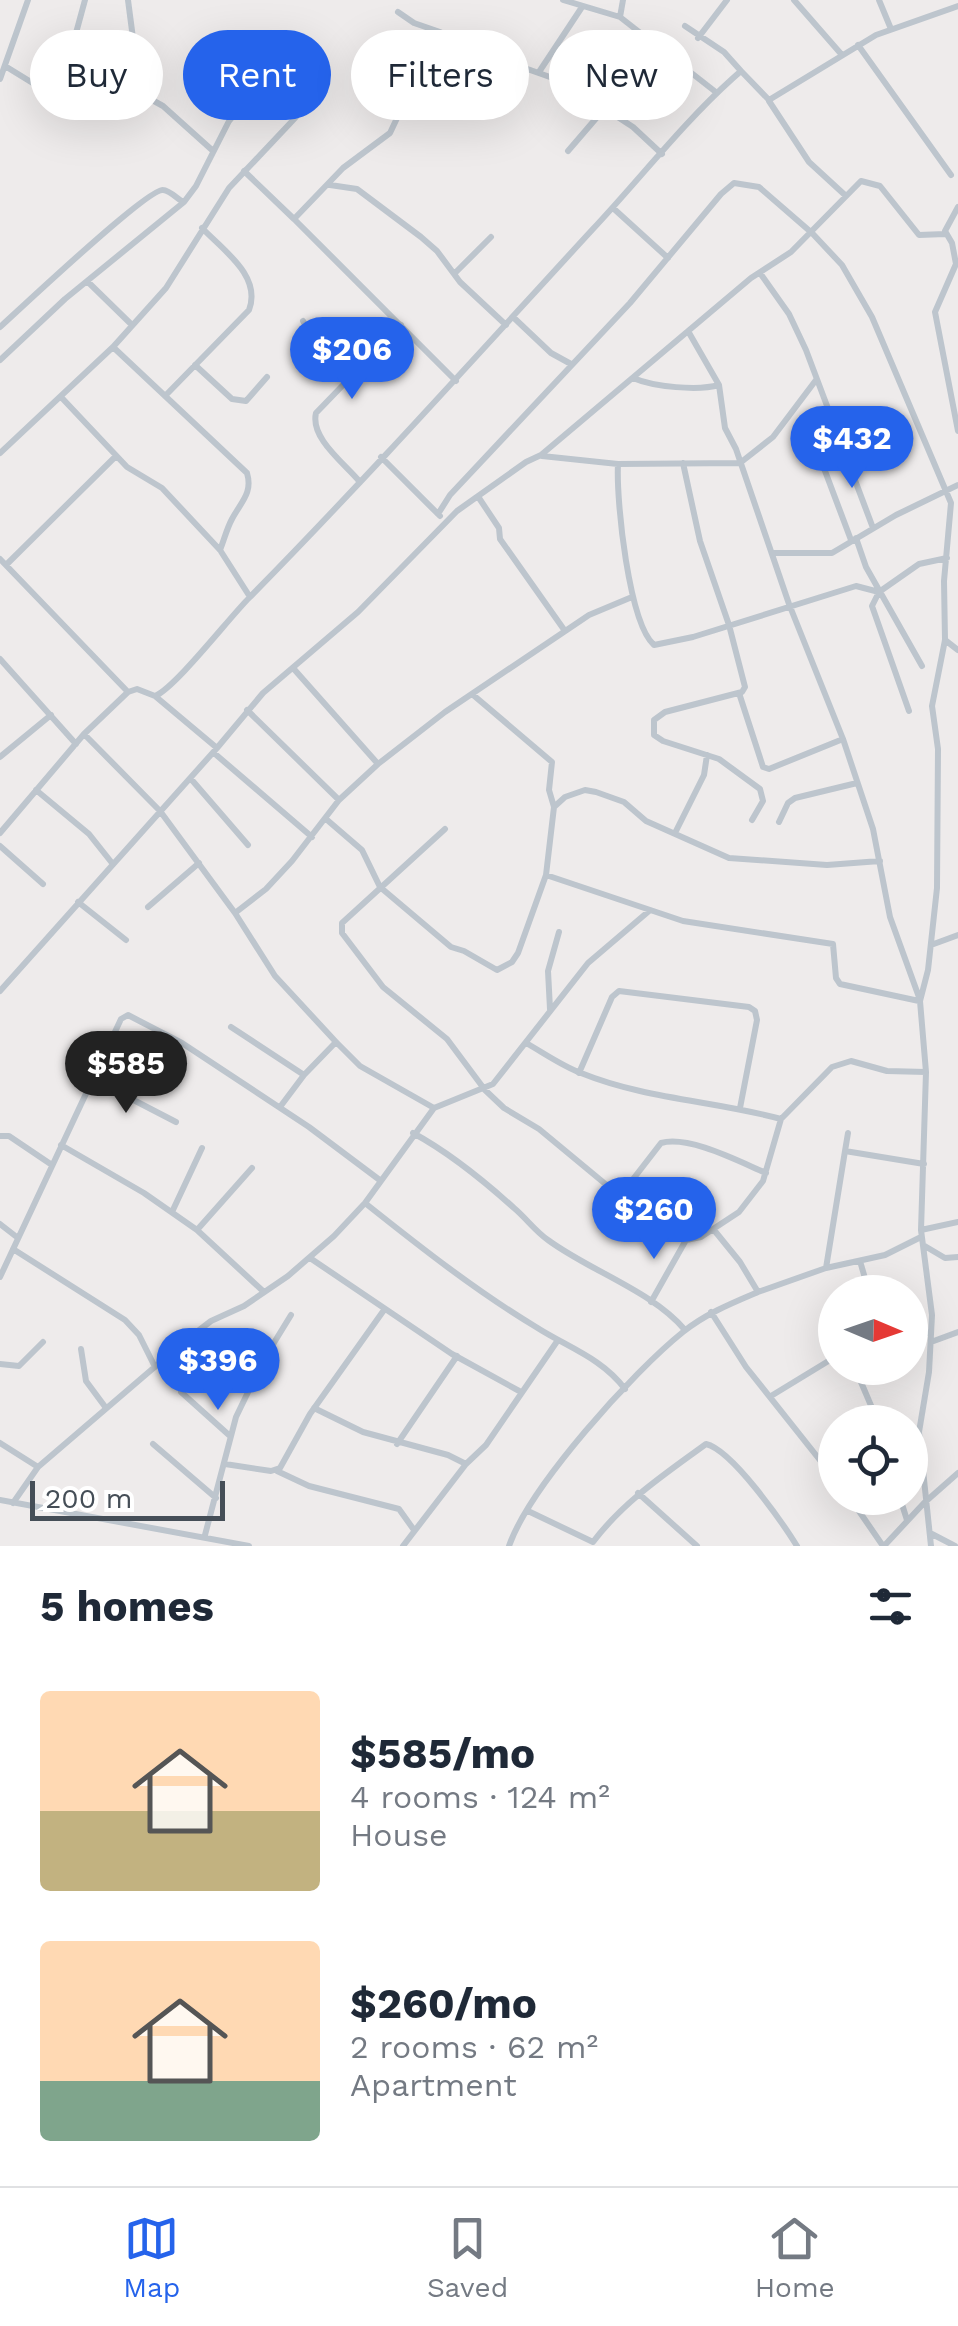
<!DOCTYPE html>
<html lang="en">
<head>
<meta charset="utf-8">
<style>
  :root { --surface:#fff; --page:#f2f2f3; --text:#1f2937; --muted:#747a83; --line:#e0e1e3; --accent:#2563eb }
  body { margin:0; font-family:"Work Sans",sans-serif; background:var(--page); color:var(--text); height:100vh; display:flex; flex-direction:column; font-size:38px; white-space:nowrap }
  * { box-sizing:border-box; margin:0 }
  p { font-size:32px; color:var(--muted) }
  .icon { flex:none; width:55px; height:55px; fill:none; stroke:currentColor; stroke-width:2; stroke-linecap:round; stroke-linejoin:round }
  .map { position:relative; height:1546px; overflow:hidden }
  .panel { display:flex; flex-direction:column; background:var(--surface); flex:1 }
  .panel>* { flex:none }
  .hud { position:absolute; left:30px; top:30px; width:900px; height:90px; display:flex; gap:20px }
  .needle { width:65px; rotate:92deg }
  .fabs { position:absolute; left:818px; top:1275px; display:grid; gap:20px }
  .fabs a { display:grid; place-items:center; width:110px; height:110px; border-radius:50%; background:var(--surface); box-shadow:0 10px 40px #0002; font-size:50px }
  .scale { position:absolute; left:30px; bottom:25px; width:195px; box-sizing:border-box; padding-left:10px; border:5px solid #454e57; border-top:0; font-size:28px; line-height:35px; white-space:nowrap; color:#454e57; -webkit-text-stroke:8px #fff; paint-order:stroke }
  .price { position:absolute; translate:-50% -85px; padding:0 22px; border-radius:35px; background:var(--accent); color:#fff; font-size:32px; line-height:65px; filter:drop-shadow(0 2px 5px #0008) }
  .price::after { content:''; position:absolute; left:50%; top:60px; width:30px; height:22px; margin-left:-15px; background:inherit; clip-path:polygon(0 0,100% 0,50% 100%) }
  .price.on { background:#222; color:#fff }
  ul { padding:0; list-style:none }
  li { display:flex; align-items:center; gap:30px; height:250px; padding:0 40px }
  li span { display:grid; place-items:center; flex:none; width:280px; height:200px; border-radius:10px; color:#555 }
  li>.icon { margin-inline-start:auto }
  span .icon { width:120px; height:120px; fill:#fffc; stroke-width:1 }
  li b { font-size:42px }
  h2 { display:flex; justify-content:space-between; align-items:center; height:120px; padding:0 40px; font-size:42px }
  .pill { padding:0 35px; border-radius:45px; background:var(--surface); box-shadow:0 10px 40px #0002; font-size:35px; line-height:90px }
  .pill.on { background:var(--accent); color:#fff }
  .menu { display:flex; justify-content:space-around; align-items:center; height:140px; border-top:2px solid var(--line); background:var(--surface); font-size:28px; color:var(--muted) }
  .menu a { display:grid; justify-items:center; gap:5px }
  .menu .on { color:var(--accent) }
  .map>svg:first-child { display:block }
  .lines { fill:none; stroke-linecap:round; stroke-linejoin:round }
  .minor { stroke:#bdc5cd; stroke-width:6 }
</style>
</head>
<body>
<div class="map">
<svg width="958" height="1546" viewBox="0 0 958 1546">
  <rect width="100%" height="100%" fill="#eeebeb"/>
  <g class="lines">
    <!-- minor -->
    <path class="minor" d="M 128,0 L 134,46 L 131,83 L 134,90 L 163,106 L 212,150
      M 563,0 L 620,17 L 717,93
      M 794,0 L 842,55
      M 879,0 L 891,29
      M 398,12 L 414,23 L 440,32 L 472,55 L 502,60 L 564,82 L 633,127 L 662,154
      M 620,17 L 623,0
      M 685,26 L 724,52 L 741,71
      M 698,38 L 727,0
      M 858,45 L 951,175
      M 5,66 L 44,90 L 56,93 L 61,88 L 85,0
      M 539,72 L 582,7
      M 0,79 L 28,0
      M 769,101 L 809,162 L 846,196
      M 568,151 L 605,108
      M 244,171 L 294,219 L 343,168 L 390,133 L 398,116 L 427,95 L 466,52
      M 330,185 L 357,189 L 421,237 L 437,251 L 460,282 L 506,325
      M 958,207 L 945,231 L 952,243 L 956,264 L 935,312 L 958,431
      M 613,208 L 668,258
      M 294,219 L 456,381
      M 760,273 L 789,314 L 806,350 L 873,528
      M 454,274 L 491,237
      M 88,282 L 132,325
      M 513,317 L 551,353 L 571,364
      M 303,321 L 321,352 L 353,375
      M 0,327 C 20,309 148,188 163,190 C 169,190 178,199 183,202
      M 688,331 L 719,385 L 725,428 L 736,449 L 789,604 L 843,739 L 873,829 L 890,917 L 920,1000
      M 113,347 L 247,473 C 253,493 241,502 232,519 C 227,528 224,540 220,550
      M 0,360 L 65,299 L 184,202 L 196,186 L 229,121 L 272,68
      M 195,365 L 232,399 L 246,401 L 267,377
      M 633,378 C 654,387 698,391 719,385
      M 165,396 L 249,310 C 262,276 223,250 202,228
      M 61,397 L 127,467 L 162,488 L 220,550 L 250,597
      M 0,453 L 113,347 L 166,288 L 229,188 L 296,117
      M 819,455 L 851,540
      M 542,456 L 618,464 L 740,463 L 773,437 L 816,380
      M 381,457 L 440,516
      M 683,463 L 700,541 L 729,625 L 745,687 L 742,692 L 665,712 L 654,720 L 654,735 L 663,741 L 719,759 L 760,789 L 763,801 L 752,820
      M 618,464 C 616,501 629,623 654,645 L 693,637 L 856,586 L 879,592
      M 359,481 C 344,463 310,438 316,413 L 401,325
      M 479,498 L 499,528 L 500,539 L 565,631
      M 438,514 L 450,495 L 630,303 L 721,194 L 734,183 L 759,187 L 812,233 L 842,265 L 872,317 L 951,503 L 944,581 L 945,640 L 932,706 L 938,749 L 937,888 L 928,970 L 920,1001 L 926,1072 L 921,1230 L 932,1315 L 929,1372 L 919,1432 L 931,1546
      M 856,538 L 866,567 L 922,666
      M 774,553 L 832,553 L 896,515 L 958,485
      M 0,559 L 128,692
      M 6,565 L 116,456
      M 945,640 L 958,650
      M 0,659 L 76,744
      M 293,668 L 378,764
      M 128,692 L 137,689 L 155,696 C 175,688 229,618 249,598 C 367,478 479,353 592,230 C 639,180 682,124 732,79 L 741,71 L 769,100 L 876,35 L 958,6
      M 739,693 L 763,767 L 769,769 L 843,739
      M 472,694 L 552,762 L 549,790 L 554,807
      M 155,696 L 217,748 L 263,693 L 358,612 L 457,511 L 526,462 L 541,455 L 751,278 L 791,252 L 861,181 L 880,186 L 919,235 L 945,234
      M 247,710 L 339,800
      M 909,711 L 872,606 L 879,592 L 919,564 L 947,558
      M 84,734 L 160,811 L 235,913 L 275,976 L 336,1042 L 360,1066 L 434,1108
      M 214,753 L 312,837
      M 0,757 L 51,715
      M 191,779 L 248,845
      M 36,790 L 89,834 L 112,863
      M 326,819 L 362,850 L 380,887 L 451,947 L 464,951 L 497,970 L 512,962 L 518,953 L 546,875 L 554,807 L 565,797 L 585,790 L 596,792 L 624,802 L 646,821 L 729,858 L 827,865 L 880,861
      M 779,822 L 788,803 L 795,798 L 857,783
      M 445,829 L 342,923 L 342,933 L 383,987 L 447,1039 L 485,1090 L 504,1108 L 539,1129 L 644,1216 L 686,1240 L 701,1237 L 739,1212 L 763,1181 L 781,1119 L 832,1067 L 851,1061 L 887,1071 L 926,1072
      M 0,833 L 84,734 L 128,692
      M 675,833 L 704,775 L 707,755
      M 0,846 L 43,884
      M 546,875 L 683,921 L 833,944 L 836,978 L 840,984 L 919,1001
      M 78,902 L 126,940
      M 148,907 L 199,863
      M 235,913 L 266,889 L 292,861 L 339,800 L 378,764 L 445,712 L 589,615 L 632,597
      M 931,945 L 958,935
      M 0,991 L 217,748
      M 550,1009 L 548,971 L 559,932
      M 231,1027 L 304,1075 L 280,1107
      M 526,1043 C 544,1053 562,1066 581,1073 C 645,1099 715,1101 781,1119
      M 579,1073 L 612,997 L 619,991 L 749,1007 L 755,1011 L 757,1020 L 740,1108
      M 304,1075 L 336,1042
      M 91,1078 L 176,1122
      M 413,1133 C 450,1153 483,1180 514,1208 C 526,1218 535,1231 548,1240 C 590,1271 652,1291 685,1330
      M 848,1133 L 845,1151 L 924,1164
      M 0,1136 L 9,1136 L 52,1165
      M 61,1145 L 144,1193 L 197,1230 L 264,1292
      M 620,1196 L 661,1143 C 689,1135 740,1162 766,1173
      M 365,1203 C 419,1246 476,1291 536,1327 C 567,1347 602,1358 625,1389
      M 172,1212 L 202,1148
      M 0,1224 L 18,1238
      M 197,1230 L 252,1168
      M 714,1230 L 740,1262 L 758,1292 L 826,1268 L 885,1255 L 921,1237
      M 921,1230 L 958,1222
      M 923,1245 L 945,1258 L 958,1257
      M 13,1249 L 125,1320 L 139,1335 L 155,1367
      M 310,1258 L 452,1354 L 521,1392
      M 860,1261 L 869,1292
      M 826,1268 L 845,1151
      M 0,1277 L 121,1019 L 128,1015 L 182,1043 L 309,1127 L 381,1181
      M 651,1302 L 686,1240
      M 711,1312 L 746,1367 L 835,1479
      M 910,1337 L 931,1332
      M 931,1342 L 958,1332
      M 81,1349 L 86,1381 L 106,1408
      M 0,1364 L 19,1366 L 43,1342
      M 855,1368 L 878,1422
      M 181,1392 L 230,1436
      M 771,1396 L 835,1357
      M 314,1408 L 363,1432 L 448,1455 L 466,1464
      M 0,1443 L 38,1467
      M 153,1444 L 216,1498
      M 397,1444 L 457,1356
      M 225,1464 L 271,1471 L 280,1468 L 310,1414 L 384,1310
      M 277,1471 L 309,1486 L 399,1509 L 414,1530
      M 638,1493 L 697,1546
      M 850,1498 L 883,1546
      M 900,1498 L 907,1520
      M 0,1500 L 249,1546
      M 13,1503 L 38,1467 L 185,1341 L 211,1321 L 244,1306 L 288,1276 L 334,1236 L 365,1203 L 434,1108 L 493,1084 L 588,963 L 649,911
      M 528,1511 L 593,1542 C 624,1501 665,1474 706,1444 C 732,1450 782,1522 797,1546
      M 932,1534 L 955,1546
      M 205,1535 L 236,1417 L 264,1359 L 291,1315
      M 403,1546 L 466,1464 L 486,1445 L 558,1340
      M 509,1546 C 530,1486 633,1372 683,1332 C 705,1314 732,1303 758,1292
      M 884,1546 L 924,1503 L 958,1473"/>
  </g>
</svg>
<div class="fabs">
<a><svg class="needle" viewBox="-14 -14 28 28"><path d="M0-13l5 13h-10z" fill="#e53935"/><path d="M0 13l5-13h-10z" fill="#747a83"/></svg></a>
<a><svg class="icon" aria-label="locate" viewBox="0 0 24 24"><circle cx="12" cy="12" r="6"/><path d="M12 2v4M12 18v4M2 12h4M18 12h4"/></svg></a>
</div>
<div class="scale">200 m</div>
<b class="price" style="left:352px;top:402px">$206</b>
<b class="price" style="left:852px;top:491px">$432</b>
<b class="price on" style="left:126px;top:1116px">$585</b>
<b class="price" style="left:654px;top:1262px">$260</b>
<b class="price" style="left:218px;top:1413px">$396</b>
<div class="hud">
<a class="pill">Buy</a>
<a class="pill on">Rent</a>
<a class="pill">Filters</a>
<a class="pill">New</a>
</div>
</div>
<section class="panel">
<h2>5 homes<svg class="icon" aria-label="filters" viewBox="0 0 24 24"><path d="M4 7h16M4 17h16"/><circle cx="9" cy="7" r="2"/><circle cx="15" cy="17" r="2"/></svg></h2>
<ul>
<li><span style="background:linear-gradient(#ffd9b3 60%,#c2b280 0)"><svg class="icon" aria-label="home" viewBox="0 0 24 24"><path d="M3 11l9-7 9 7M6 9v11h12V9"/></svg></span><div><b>$585/mo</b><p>4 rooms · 124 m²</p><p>House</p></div></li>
<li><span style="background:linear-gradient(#ffd9b3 70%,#7fa58c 0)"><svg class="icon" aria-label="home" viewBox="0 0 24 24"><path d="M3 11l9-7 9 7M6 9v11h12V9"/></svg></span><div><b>$260/mo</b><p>2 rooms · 62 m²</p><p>Apartment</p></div></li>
</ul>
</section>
<nav class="menu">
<a class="on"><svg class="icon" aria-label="map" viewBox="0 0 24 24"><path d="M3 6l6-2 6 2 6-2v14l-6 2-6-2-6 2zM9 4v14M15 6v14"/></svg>Map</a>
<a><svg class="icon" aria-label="saved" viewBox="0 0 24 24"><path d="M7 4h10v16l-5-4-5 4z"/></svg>Saved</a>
<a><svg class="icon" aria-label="home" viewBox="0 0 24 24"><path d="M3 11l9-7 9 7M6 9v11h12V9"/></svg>Home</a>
</nav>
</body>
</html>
